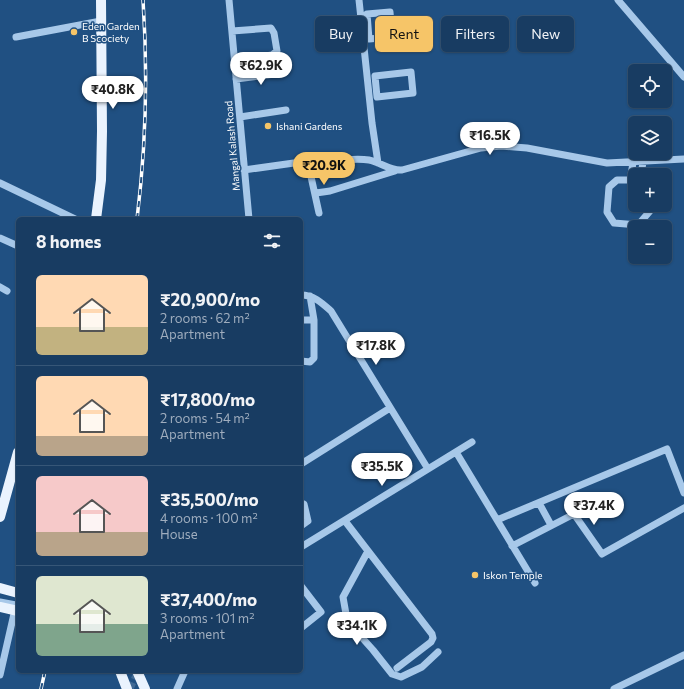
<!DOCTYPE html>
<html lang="en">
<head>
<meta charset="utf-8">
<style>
  :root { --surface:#183c62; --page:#214368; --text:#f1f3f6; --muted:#9fadbe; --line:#365677; --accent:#f6c568 }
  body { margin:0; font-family:Commissioner,sans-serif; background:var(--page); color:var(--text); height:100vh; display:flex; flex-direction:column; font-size:15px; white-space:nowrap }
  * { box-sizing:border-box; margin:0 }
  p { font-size:13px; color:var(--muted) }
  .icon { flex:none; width:22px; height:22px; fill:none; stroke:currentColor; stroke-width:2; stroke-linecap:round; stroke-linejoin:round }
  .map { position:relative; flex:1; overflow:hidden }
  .details { position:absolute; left:16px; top:217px; width:287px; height:456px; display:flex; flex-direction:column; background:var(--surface); border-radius:6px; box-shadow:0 1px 3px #0004,0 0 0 1px var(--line) }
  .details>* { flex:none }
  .banner { position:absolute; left:315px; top:16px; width:309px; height:36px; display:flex; gap:8px }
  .fabs { position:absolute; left:628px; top:64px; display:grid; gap:8px }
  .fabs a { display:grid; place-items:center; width:44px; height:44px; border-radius:6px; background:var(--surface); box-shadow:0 1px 3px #0004,0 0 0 1px var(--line); font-size:20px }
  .price { position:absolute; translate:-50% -34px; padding:0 9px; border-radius:14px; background:#fff; color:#222; font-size:13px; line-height:26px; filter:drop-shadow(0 1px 2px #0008) }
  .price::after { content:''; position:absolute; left:50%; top:24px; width:12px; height:9px; margin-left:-6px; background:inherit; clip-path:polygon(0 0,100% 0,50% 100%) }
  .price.selected { background:var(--accent); color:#111 }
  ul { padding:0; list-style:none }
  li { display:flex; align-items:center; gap:12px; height:100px; padding:0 20px }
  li+li { border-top:1px solid var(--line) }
  li span { display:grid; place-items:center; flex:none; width:112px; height:80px; border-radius:6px; color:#555 }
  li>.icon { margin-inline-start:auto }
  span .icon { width:48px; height:48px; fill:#fffc; stroke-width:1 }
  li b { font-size:17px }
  h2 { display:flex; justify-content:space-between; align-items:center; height:48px; padding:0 20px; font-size:17px }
  .tag { padding:0 14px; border-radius:6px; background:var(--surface); box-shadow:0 1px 3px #0004,0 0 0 1px var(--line); font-size:14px; line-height:36px }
  .tag.selected { background:var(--accent); color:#111 }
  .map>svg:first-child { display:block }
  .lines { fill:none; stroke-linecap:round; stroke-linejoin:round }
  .minor-tunnel { stroke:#416a95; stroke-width:7; stroke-dasharray:7 3.5; stroke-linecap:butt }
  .minor { stroke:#a7c8e9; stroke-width:7 }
  .major { stroke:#eaf3fe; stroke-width:10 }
  .rail-casing { stroke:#fff; stroke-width:3.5 }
  .rail { stroke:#205082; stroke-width:2; stroke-dasharray:6; stroke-linecap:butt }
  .major-bridge { stroke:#eaf3fe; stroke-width:10 }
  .poi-dot { fill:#f6c568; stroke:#205082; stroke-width:1.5 }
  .labels { text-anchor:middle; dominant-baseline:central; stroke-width:3; stroke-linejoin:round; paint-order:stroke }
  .poi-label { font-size:10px; fill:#fff; stroke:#205082; text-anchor:start }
  .street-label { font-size:10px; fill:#fff; stroke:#205082 }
</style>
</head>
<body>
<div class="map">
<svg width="684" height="689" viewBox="0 0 684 689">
  <rect width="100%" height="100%" fill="#205082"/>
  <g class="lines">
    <!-- minor-tunnel -->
    <path class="minor-tunnel" d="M 130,689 L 138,671"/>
    <!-- minor -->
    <path class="minor" d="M 229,0 L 249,219
      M 359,0 L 372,123 L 378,163
      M 618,0 L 684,77
      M 390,12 L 392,37 L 369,39 L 367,14 Z
      M 232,31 L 271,28 L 274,33 L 277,51 L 272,55 L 235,60
      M 16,37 L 101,21
      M 411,72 L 413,93 L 377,97 L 375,76 Z
      M 236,79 L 282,73
      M 240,117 L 286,110
      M 308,163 L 319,213
      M 244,170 L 301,162 L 308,163 C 327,163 349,157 369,160 C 380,162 390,171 402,170 L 481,148 L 501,146 L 527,148 L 607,163 L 684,159
      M 641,175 L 643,162
      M 630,180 L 633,163
      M 635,180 L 617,180 L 609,187 L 607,212 L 614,223 L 638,225 L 650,211 L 651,205
      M 0,183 L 75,219
      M 316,193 L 330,191 L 395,171
      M 0,238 L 18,246
      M 0,287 L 7,291
      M 301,295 C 314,295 322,303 331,311 L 428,469
      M 301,320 L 314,320 L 310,296
      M 301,361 L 310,362 L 314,358 L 314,320
      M 456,452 L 535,583
      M 301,464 L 390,408
      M 301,503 L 304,504 L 308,521 L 301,526
      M 539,503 L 551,525
      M 497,520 L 667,449 L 684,493
      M 345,521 L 432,634 L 433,638 L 431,642 L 397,668
      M 512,546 L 574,514 L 602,554 L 684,508
      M 301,547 L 472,442
      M 368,551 L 343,597 L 346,614 L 356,631 L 373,650 L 392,674 L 401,677 L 422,667 L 438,652
      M 301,586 L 321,612 L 301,628
      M 0,675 L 16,605 L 0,602
      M 177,689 L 185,671
      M 614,689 L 684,655"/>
    <!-- major -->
    <path class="major" d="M 96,219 L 101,180 L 102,131 L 101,0
      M 0,517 L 18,452
      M 0,588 L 18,593
      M 120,671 L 127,689"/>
    <defs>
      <path id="rail" d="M 137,219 C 146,146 148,74 143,0
        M 41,689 L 45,671"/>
    </defs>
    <!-- rail casing -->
    <use href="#rail" class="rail-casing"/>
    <!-- rail -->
    <use href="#rail" class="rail"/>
    <!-- major-bridge -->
    <path class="major-bridge" d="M 0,607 L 18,611
      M 137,671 L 145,689"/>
  </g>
  <!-- markers -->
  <g class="poi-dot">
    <circle cx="74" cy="32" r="4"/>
    <circle cx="268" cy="126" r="4"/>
    <circle cx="475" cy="575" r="4"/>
  </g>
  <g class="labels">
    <!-- poi labels -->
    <g class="poi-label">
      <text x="82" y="26">Eden Garden<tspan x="82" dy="12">B Scociety</tspan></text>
      <text x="276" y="126">Ishani Gardens</text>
      <text x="483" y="575">Iskon Temple</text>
    </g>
    <!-- street labels -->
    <g class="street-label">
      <text transform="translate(232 146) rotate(-95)">Mangal Kalash Road</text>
    </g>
  </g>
</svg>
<div class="fabs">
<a><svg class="icon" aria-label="locate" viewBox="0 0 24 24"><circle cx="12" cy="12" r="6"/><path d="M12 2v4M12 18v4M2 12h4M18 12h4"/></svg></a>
<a><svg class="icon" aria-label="layers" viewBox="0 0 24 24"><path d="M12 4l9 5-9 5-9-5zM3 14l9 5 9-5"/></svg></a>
<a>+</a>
<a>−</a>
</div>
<b class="price" style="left:261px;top:86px">₹62.9K</b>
<b class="price" style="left:113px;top:110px">₹40.8K</b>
<b class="price" style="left:490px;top:156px">₹16.5K</b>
<b class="price selected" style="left:324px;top:186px">₹20.9K</b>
<b class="price" style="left:376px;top:366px">₹17.8K</b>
<b class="price" style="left:382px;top:487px">₹35.5K</b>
<b class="price" style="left:594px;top:526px">₹37.4K</b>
<b class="price" style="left:357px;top:646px">₹34.1K</b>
<div class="banner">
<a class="tag">Buy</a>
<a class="tag selected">Rent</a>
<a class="tag">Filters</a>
<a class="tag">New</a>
</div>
<section class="details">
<h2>8 homes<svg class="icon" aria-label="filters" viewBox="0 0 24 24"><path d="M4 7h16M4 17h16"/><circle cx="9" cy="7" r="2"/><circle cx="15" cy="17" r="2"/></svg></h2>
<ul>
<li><span style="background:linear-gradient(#ffd9b3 65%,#c2b280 0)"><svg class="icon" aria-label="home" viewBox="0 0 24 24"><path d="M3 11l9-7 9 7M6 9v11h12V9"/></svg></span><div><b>₹20,900/mo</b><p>2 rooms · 62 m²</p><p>Apartment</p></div></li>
<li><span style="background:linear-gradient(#ffd9b3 75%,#b9a48a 0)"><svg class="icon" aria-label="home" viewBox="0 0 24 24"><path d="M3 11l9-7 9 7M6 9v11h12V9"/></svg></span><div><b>₹17,800/mo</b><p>2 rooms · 54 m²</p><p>Apartment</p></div></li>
<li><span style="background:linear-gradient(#f6c9c9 70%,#b9a48a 0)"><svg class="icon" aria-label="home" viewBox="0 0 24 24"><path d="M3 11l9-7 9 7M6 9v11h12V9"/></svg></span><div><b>₹35,500/mo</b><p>4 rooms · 100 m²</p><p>House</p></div></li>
<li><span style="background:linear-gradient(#dfe7d0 60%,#7fa58c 0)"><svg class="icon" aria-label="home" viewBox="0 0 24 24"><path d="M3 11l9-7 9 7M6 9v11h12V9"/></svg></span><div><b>₹37,400/mo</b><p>3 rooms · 101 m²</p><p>Apartment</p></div></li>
</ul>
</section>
</div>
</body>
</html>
